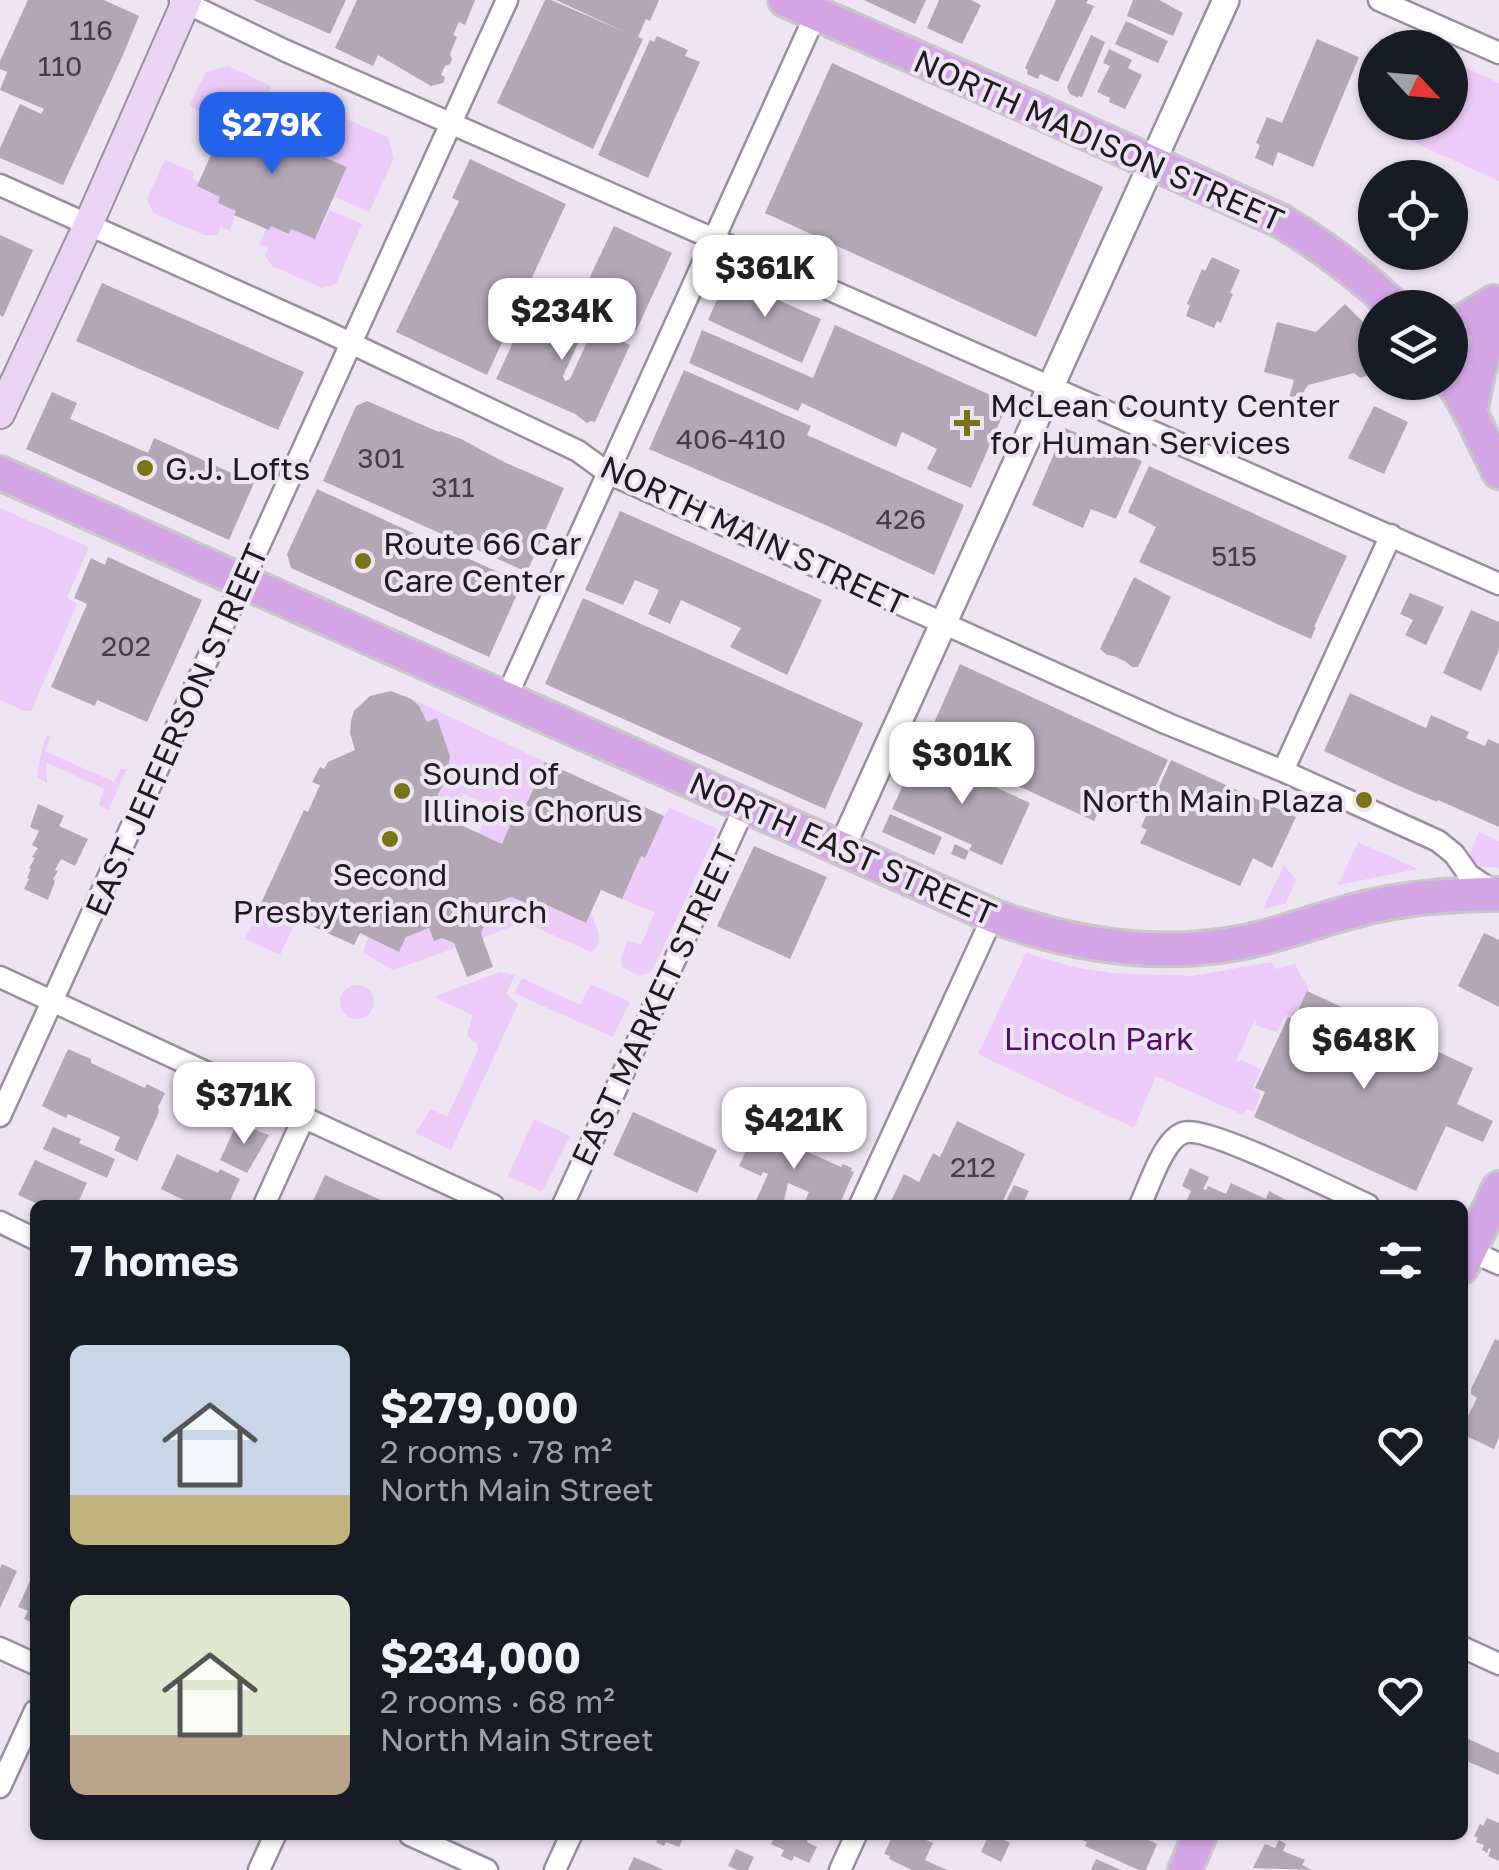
<!DOCTYPE html>
<html lang="en">
<head>
<meta charset="utf-8">
<style>
  :root { --surface:#171b24; --page:#242831; --text:#f1f3f6; --muted:#9ea1a6; --accent:#2563eb }
  body { margin:0; font-family:"Golos Text",sans-serif; background:var(--page); color:var(--text); height:100vh; display:flex; flex-direction:column; font-size:38px; white-space:nowrap }
  * { box-sizing:border-box; margin:0 }
  p { font-size:32px; color:var(--muted) }
  .icon { flex:none; width:55px; height:55px; fill:none; stroke:currentColor; stroke-width:2; stroke-linecap:round; stroke-linejoin:round }
  .map { position:relative; flex:1; overflow:hidden }
  .drawer { position:absolute; left:30px; top:1200px; width:1438px; height:640px; display:flex; flex-direction:column; background:var(--surface); border-radius:15px; box-shadow:0 2px 8px #0004 }
  .drawer>* { flex:none }
  .needle { width:65px; rotate:116deg }
  .tools { position:absolute; left:1358px; top:30px; display:grid; gap:20px }
  .tools a { display:grid; place-items:center; width:110px; height:110px; border-radius:50%; background:var(--surface); box-shadow:0 2px 8px #0004; font-size:50px }
  .price { position:absolute; translate:-50% -85px; padding:0 22px; border-radius:20px; background:#fff; color:#222; font-size:32px; line-height:65px; filter:drop-shadow(0 2px 5px #0008) }
  .price::after { content:''; position:absolute; left:50%; top:60px; width:30px; height:22px; margin-left:-15px; background:inherit; clip-path:polygon(0 0,100% 0,50% 100%) }
  .price.current { background:var(--accent); color:#fff }
  ul { padding:0; list-style:none }
  li { display:flex; align-items:center; gap:30px; height:250px; padding:0 40px }
  li span { display:grid; place-items:center; flex:none; width:280px; height:200px; border-radius:15px; color:#555 }
  li>.icon { margin-inline-start:auto }
  span .icon { width:120px; height:120px; fill:#fffc; stroke-width:1 }
  li b { font-size:42px }
  h2 { display:flex; justify-content:space-between; align-items:center; height:120px; padding:0 40px; font-size:42px }
  .map>svg:first-child { display:block }
  .green { fill:#eccafa }
  .building { fill:#b1a7b5 }
  .lines { fill:none; stroke-linecap:round; stroke-linejoin:round }
  .minor-casing { stroke:#988f9c; stroke-width:25 }
  .tertiary-casing { stroke:#988f9c; stroke-width:30 }
  .secondary-casing { stroke:#988f9c; stroke-width:32 }
  .primary-casing { stroke:#c9c8c9; stroke-width:38 }
  .minor { stroke:#fff; stroke-width:20 }
  .tertiary { stroke:#fff; stroke-width:25 }
  .secondary { stroke:#ead3f3; stroke-width:28 }
  .primary { stroke:#d5a6e6; stroke-width:32 }
  .poi-dot { fill:#797418; stroke:#eee5f3; stroke-width:4 }
  .labels { text-anchor:middle; dominant-baseline:central; stroke-width:8; stroke-linejoin:round; paint-order:stroke }
  .number-label { font-size:28px; fill:#433e45 }
  .street-label { font-size:32px; fill:#1e1b20; stroke:#eee5f3 }
  .poi-label { font-size:32px; fill:#1e1b20; stroke:#eee5f3; text-anchor:start }
  .park-label { font-size:32px; fill:#530c69; stroke:#eee5f3 }
</style>
</head>
<body>
<div class="map">
<svg width="1499" height="1870" viewBox="0 0 1499 1870">
  <rect width="100%" height="100%" fill="#eee5f3"/>
  <!-- green -->
  <path class="green" d="M 1450,61 L 1499,83 L 1499,181 L 1400,136 L 1407,123 L 1450,122 Z
    M 228,66 L 271,86 L 268,94 L 287,103 L 281,117 L 276,119 L 273,128 L 252,125 L 230,116 L 222,130 L 218,128 L 224,114 L 205,106 L 201,112 L 189,106 L 206,72 Z
    M 316,116 L 335,125 L 339,116 L 388,137 L 394,158 L 369,212 L 335,197 L 347,167 L 324,157 L 308,143 L 309,139 L 307,138 Z
    M 165,160 L 194,172 L 192,178 L 199,182 L 197,186 L 220,197 L 218,203 L 236,211 L 230,231 L 221,227 L 217,235 L 204,235 L 153,213 L 147,199 Z
    M 330,210 L 362,224 L 336,284 L 322,288 L 272,266 L 265,256 L 268,248 L 259,244 L 266,229 L 269,230 L 271,226 L 288,234 L 291,229 L 315,239 Z
    M 0,508 L 89,547 L 67,598 L 77,604 L 31,711 L 24,711 L 0,700 Z
    M 402,694 L 545,762 L 526,804 L 531,807 L 522,826 L 512,822 L 502,844 L 479,833 L 490,807 L 463,793 L 450,820 L 448,819 L 438,794 C 456,768 447,746 437,719 L 427,722 L 419,706 Z
    M 47,735 L 51,737 L 45,751 L 114,782 L 121,769 L 127,769 L 108,810 L 99,805 L 104,789 L 46,762 L 47,783 L 37,777 C 39,764 41,747 47,735 Z
    M 670,808 L 718,829 L 656,963 L 651,972 L 639,976 L 622,967 L 621,957 L 628,940 L 641,945 L 655,912 L 622,899 L 641,856 L 645,857 L 664,816 Z
    M 1479,832 L 1499,841 L 1499,868 L 1480,866 L 1472,862 L 1470,853 Z
    M 1358,842 L 1418,869 L 1338,885 Z
    M 1284,865 L 1296,880 L 1285,904 L 1263,909 Z
    M 511,897 L 525,903 L 529,897 L 585,923 L 591,913 C 596,927 606,943 591,952 L 524,922 L 482,938 L 481,934 L 489,905 Z
    M 259,909 L 294,925 L 280,955 L 245,939 Z
    M 429,928 L 434,941 L 442,938 L 454,943 L 455,948 L 393,970 L 363,953 L 368,937 L 399,952 L 406,937 Z
    M 1026,953 L 1073,967 L 1112,973 L 1192,976 L 1272,962 L 1276,969 L 1295,964 L 1309,990 L 1295,1017 L 1286,1014 L 1277,1032 L 1255,1025 L 1257,1021 L 1255,1019 L 1236,1061 L 1238,1063 L 1241,1059 L 1261,1070 L 1253,1088 L 1261,1094 L 1254,1111 L 1247,1109 L 1243,1115 L 1156,1076 L 1134,1128 L 978,1054 Z
    M 500,972 L 515,975 L 506,994 L 518,1004 L 451,1150 L 415,1133 L 431,1109 L 447,1117 L 478,1050 L 477,1044 L 467,1036 L 473,1015 L 437,999 L 435,996 Z
    M 522,978 L 580,1005 L 590,986 L 593,985 L 630,1002 L 613,1037 L 514,993 Z
    M340 1002a17 17 0 1 1 34 0a17 17 0 1 1-34 0Z
    M 534,1119 L 570,1136 L 542,1192 L 508,1176 Z"/>
  <!-- building -->
  <path class="building" d="M 28,0 L 104,0 L 139,16 L 123,55 L 63,185 L 0,158 L 0,148 L 20,104 L 41,114 L 44,109 L 0,90 L 7,72 L 0,69 L 0,61 Z
    M 253,0 L 346,0 L 330,34 Z
    M 357,0 L 475,0 L 465,25 L 459,22 L 453,35 L 457,37 L 450,54 L 452,59 L 450,64 L 445,66 L 441,75 L 445,77 L 443,83 L 431,86 L 378,55 L 373,66 L 335,48 Z
    M 545,0 L 551,0 L 625,32 L 556,0 L 659,0 L 650,21 L 646,19 L 638,37 L 643,39 L 593,149 L 497,103 Z
    M 864,0 L 926,0 L 915,24 Z
    M 939,0 L 971,0 L 981,5 L 962,44 L 927,28 Z
    M 1056,0 L 1088,0 L 1086,3 L 1094,6 L 1058,82 L 1040,74 L 1038,79 L 1027,74 L 1028,70 L 1025,68 Z
    M 1133,0 L 1159,0 L 1183,13 L 1173,36 L 1127,16 Z
    M 1126,21 L 1168,41 L 1158,63 L 1115,44 Z
    M 1091,35 L 1105,42 L 1082,97 L 1078,96 L 1078,98 L 1070,94 L 1067,87 Z
    M 657,36 L 688,50 L 685,56 L 700,62 L 648,178 L 598,155 L 650,40 L 654,42 Z
    M 1381,38 L 1400,48 L 1376,48 Z
    M 1317,39 L 1359,57 L 1313,167 L 1278,152 L 1273,166 L 1255,158 L 1260,145 L 1256,143 L 1267,117 L 1282,123 Z
    M 1109,49 L 1132,60 L 1128,68 L 1142,75 L 1125,109 L 1109,102 L 1110,98 L 1097,92 L 1110,66 L 1103,63 Z
    M 832,63 L 1103,187 L 1036,337 L 765,213 Z
    M 1375,76 L 1375,100 L 1366,96 Z
    M 229,115 L 252,125 L 255,119 L 273,128 L 275,123 L 309,139 L 308,143 L 326,151 L 324,157 L 347,167 L 315,239 L 291,229 L 289,234 L 271,226 L 269,230 L 236,216 L 234,215 L 236,211 L 218,203 L 220,197 L 197,186 Z
    M 470,159 L 566,204 L 487,375 L 396,332 L 459,201 L 452,198 Z
    M 614,226 L 672,253 L 636,331 L 602,314 L 611,295 L 606,293 L 598,311 L 578,302 Z
    M 0,235 L 33,250 L 3,317 L 0,315 Z
    M 1212,257 L 1240,270 L 1230,293 L 1233,294 L 1221,323 L 1217,321 L 1214,328 L 1186,316 L 1190,305 L 1187,304 L 1202,269 L 1205,271 Z
    M 727,277 L 821,319 L 802,363 L 708,320 Z
    M 102,283 L 304,372 L 278,430 L 76,341 Z
    M 532,302 L 586,326 L 563,376 L 565,381 L 570,379 L 593,329 L 630,345 L 595,422 L 591,421 L 587,423 L 575,414 L 496,379 Z
    M 1345,304 L 1375,334 L 1375,348 L 1362,362 L 1375,373 L 1360,378 L 1354,373 L 1308,385 L 1302,394 L 1289,398 L 1294,380 L 1264,372 L 1277,322 L 1316,332 Z
    M 835,325 L 1008,403 L 971,488 L 927,469 L 937,449 L 902,432 L 896,447 L 802,403 L 798,411 L 689,363 L 702,330 L 813,378 Z
    M 684,370 L 811,426 L 807,435 L 964,505 L 934,575 L 830,527 L 649,449 Z
    M 52,392 L 77,403 L 70,419 L 148,453 L 154,438 L 254,483 L 229,540 L 26,449 Z
    M 367,401 L 439,432 L 440,431 L 461,439 L 504,462 L 564,488 L 527,572 L 323,481 L 356,406 Z
    M 1374,406 L 1408,422 L 1384,474 L 1348,458 Z
    M 1065,428 L 1142,461 L 1116,519 L 1091,509 L 1083,528 L 1032,505 Z
    M 1149,466 L 1347,556 L 1314,627 L 1316,627 L 1311,639 L 1139,562 L 1156,527 L 1128,512 Z
    M 317,489 L 522,583 L 489,657 L 291,568 L 287,554 Z
    M 620,511 L 822,600 L 787,675 L 730,647 L 741,628 L 681,600 L 670,624 L 648,614 L 659,590 L 635,580 L 623,605 L 585,590 Z
    M 108,557 L 202,600 L 147,722 L 97,700 L 95,706 L 51,687 L 87,604 L 74,598 L 91,558 L 105,565 Z
    M 1134,577 L 1171,597 L 1138,667 L 1132,667 L 1126,662 L 1114,656 L 1107,655 L 1100,649 Z
    M 1410,593 L 1444,607 L 1426,645 L 1405,635 L 1413,620 L 1400,614 Z
    M 583,598 L 863,723 L 825,809 L 545,684 Z
    M 1471,610 L 1499,622 L 1499,650 L 1481,691 L 1443,673 Z
    M 960,664 L 1168,760 L 1146,807 L 1128,799 L 1121,813 L 1102,804 L 1094,821 L 955,757 L 960,746 L 930,732 Z
    M 391,691 L 411,699 L 419,706 L 427,722 L 437,718 L 450,756 L 447,779 L 438,794 L 448,819 L 502,844 L 512,821 L 522,826 L 531,807 L 526,805 L 545,762 L 664,816 L 645,858 L 641,856 L 622,899 L 601,890 L 586,923 L 529,897 L 526,903 L 511,897 L 489,905 L 494,918 L 485,922 L 481,934 L 493,967 L 467,977 L 454,943 L 442,938 L 434,941 L 429,928 L 406,937 L 399,952 L 360,933 L 354,945 L 261,903 L 304,810 L 308,812 L 320,785 L 312,782 L 320,767 L 324,769 L 328,762 L 355,750 L 350,733 L 351,721 L 354,711 L 370,696 Z
    M 1350,693 L 1426,728 L 1431,715 L 1469,732 L 1466,738 L 1485,746 L 1488,739 L 1499,744 L 1499,827 L 1438,800 L 1437,802 L 1399,786 L 1324,751 Z
    M 918,752 L 1030,803 L 1002,865 L 969,850 L 972,845 L 892,809 Z
    M 1171,760 L 1296,817 L 1272,868 L 1253,858 L 1240,886 L 1140,843 L 1147,830 L 1141,827 Z
    M 38,804 L 64,816 L 59,826 L 88,839 L 75,866 L 61,859 L 55,870 L 58,871 L 53,879 L 55,881 L 48,900 L 24,889 L 29,879 L 27,878 L 31,869 L 29,868 L 35,858 L 32,857 L 38,848 L 32,845 L 39,831 L 30,827 Z
    M 890,814 L 942,837 L 934,855 L 882,832 Z
    M 955,844 L 969,851 L 965,860 L 951,854 Z
    M 754,846 L 827,877 L 790,959 L 717,926 Z
    M 1484,933 L 1499,940 L 1499,1007 L 1458,986 Z
    M 1307,991 L 1473,1068 L 1457,1104 L 1493,1121 L 1483,1142 L 1446,1126 L 1416,1191 L 1254,1117 L 1265,1092 L 1255,1088 L 1288,1017 L 1294,1020 Z
    M 68,1049 L 91,1059 L 91,1063 L 145,1088 L 147,1084 L 165,1093 L 158,1107 L 159,1112 L 137,1161 L 114,1150 L 120,1137 L 68,1114 L 66,1118 L 42,1106 Z
    M 633,1112 L 717,1150 L 697,1193 L 613,1155 Z
    M 957,1121 L 1025,1154 L 1001,1205 L 889,1205 L 904,1174 L 919,1182 L 933,1153 L 940,1157 Z
    M 237,1123 L 269,1135 L 247,1173 L 220,1160 Z
    M 53,1127 L 81,1139 L 79,1143 L 115,1159 L 107,1178 L 43,1149 Z
    M 761,1127 L 769,1131 L 768,1134 L 841,1167 L 843,1164 L 852,1168 L 851,1171 L 854,1172 L 839,1205 L 803,1205 L 809,1192 L 788,1183 L 783,1205 L 754,1205 L 768,1174 L 763,1172 L 761,1176 L 739,1166 L 755,1130 L 759,1132 Z
    M 177,1154 L 218,1173 L 220,1169 L 240,1179 L 228,1205 L 194,1205 L 161,1189 Z
    M 35,1160 L 87,1183 L 77,1205 L 40,1205 L 18,1195 Z
    M 1190,1168 L 1209,1177 L 1203,1189 L 1206,1190 L 1208,1186 L 1226,1194 L 1231,1183 L 1266,1199 L 1269,1191 L 1295,1205 L 1185,1205 L 1191,1191 L 1182,1186 Z
    M 325,1175 L 392,1205 L 311,1205 Z
    M 1014,1185 L 1029,1191 L 1022,1205 L 1004,1205 Z
    M 1495,1339 L 1499,1341 L 1499,1437 L 1494,1449 L 1462,1434 L 1462,1428 L 1477,1398 L 1471,1394 L 1471,1389 Z
    M 2,1564 L 17,1571 L 0,1608 L 0,1569 Z
    M 35,1570 L 35,1624 L 24,1619 L 28,1611 L 18,1607 Z
    M 1462,1736 L 1499,1753 L 1499,1775 L 1462,1759 Z
    M 1487,1818 L 1499,1823 L 1499,1861 L 1488,1856 L 1491,1849 L 1489,1848 L 1487,1853 L 1482,1850 L 1484,1845 L 1476,1842 L 1478,1838 L 1474,1836 L 1480,1824 L 1483,1826 Z
    M 660,1835 L 685,1835 L 679,1847 L 666,1842 L 664,1846 L 656,1842 Z
    M 776,1835 L 809,1836 L 807,1842 L 817,1847 L 809,1863 L 794,1856 L 792,1861 L 781,1856 L 784,1850 L 771,1844 Z
    M 893,1835 L 915,1835 L 933,1843 L 925,1860 L 947,1870 L 912,1870 L 889,1859 L 890,1856 L 884,1854 Z
    M 989,1835 L 994,1835 L 1010,1843 L 1001,1862 L 981,1852 Z
    M 1071,1835 L 1137,1835 L 1157,1844 L 1146,1870 L 1139,1870 L 1085,1846 L 1087,1842 Z
    M 1279,1840 L 1286,1844 L 1283,1851 L 1305,1860 L 1302,1865 L 1312,1870 L 1253,1868 L 1265,1844 L 1275,1848 Z
    M 736,1849 L 754,1857 L 748,1870 L 737,1870 L 728,1866 Z
    M 634,1857 L 664,1870 L 628,1870 Z
    M 1096,1859 L 1121,1870 L 1091,1870 Z"/>
  <g class="lines">
    <defs>
      <path id="minor" d="M 180,0 L 286,51 L 1499,584
        M 1379,0 L 1499,53
        M 0,185 L 321,329 L 578,451 L 608,473 L 1168,724 L 1283,771 L 1438,841 L 1454,854 L 1469,875 L 1493,891
        M 506,698 L 819,7
        M 1283,771 L 1391,535
        M 0,977 L 493,1205
        M 0,1116 L 507,0
        M 264,1205 L 304,1117
        M 563,1205 L 746,804
        M 860,1205 L 993,916
        M 1140,1205 C 1149,1187 1163,1140 1183,1133 C 1205,1124 1339,1192 1368,1205
        M 0,1222 L 35,1239
        M 1462,1247 L 1499,1264
        M 1462,1647 L 1499,1664
        M 0,1648 L 35,1664
        M 0,1787 L 35,1711
        M 410,1835 L 487,1870
        M 259,1870 L 275,1835
        M 555,1870 L 571,1835
        M 840,1870 L 856,1835"/>
      <path id="tertiary" d="M 842,847 L 1226,0"/>
      <path id="secondary" d="M 0,414 L 88,225 L 187,0"/>
      <path id="primary" d="M 785,0 L 1009,98 L 1281,221 C 1323,246 1360,274 1396,308
        M 1450,323 L 1460,323 L 1494,302
        M 1450,377 L 1470,412 L 1499,472
        M 1470,412 L 1479,369 L 1493,323 L 1494,302
        M 0,473 L 993,916 C 1069,944 1146,957 1227,945 C 1274,938 1316,920 1361,909 C 1407,897 1452,894 1499,894
        M 1462,1267 L 1499,1188
        M 1185,1870 L 1200,1835"/>
    </defs>
    <!-- minor casing -->
    <use href="#minor" class="minor-casing"/>
    <!-- tertiary casing -->
    <use href="#tertiary" class="tertiary-casing"/>
    <!-- secondary casing -->
    <use href="#secondary" class="secondary-casing"/>
    <!-- primary casing -->
    <use href="#primary" class="primary-casing"/>
    <!-- minor -->
    <use href="#minor" class="minor"/>
    <!-- tertiary -->
    <use href="#tertiary" class="tertiary"/>
    <!-- secondary -->
    <use href="#secondary" class="secondary"/>
    <!-- primary -->
    <use href="#primary" class="primary"/>
  </g>
  <!-- markers -->
  <g class="poi-dot">
    <path d="M962 408h10v10h10v10h-10v10h-10v-10h-10v-10h10z"/>
    <circle cx="145" cy="468" r="10"/>
    <circle cx="363" cy="561" r="10"/>
    <circle cx="402" cy="791" r="10"/>
    <circle cx="1364" cy="800" r="10"/>
    <circle cx="390" cy="839" r="10"/>
  </g>
  <g class="labels">
    <!-- number labels -->
    <g class="number-label">
      <text x="91" y="29">116</text>
      <text x="60" y="65">110</text>
      <text x="731" y="438">406-410</text>
      <text x="381" y="457">301</text>
      <text x="453" y="486">311</text>
      <text x="901" y="518">426</text>
      <text x="1234" y="555">515</text>
      <text x="126" y="645">202</text>
      <text x="973" y="1166">212</text>
    </g>
    <!-- street labels -->
    <g class="street-label">
      <text transform="translate(1099 140) rotate(24)">NORTH MADISON STREET</text>
      <text transform="translate(754 535) rotate(25)">NORTH MAIN STREET</text>
      <text transform="translate(176 730) rotate(-66)">EAST JEFFERSON STREET</text>
      <text transform="translate(843 848) rotate(24)">NORTH EAST STREET</text>
      <text transform="translate(654 1005) rotate(-65)">EAST MARKET STREET</text>
    </g>
    <!-- poi labels -->
    <g class="poi-label">
      <text x="990" y="405">McLean County Center<tspan x="990" dy="37">for Human Services</tspan></text>
      <text x="165" y="468">G.J. Lofts</text>
      <text x="383" y="543">Route 66 Car<tspan x="383" dy="37">Care Center</tspan></text>
      <text x="422" y="773">Sound of<tspan x="422" dy="37">Illinois Chorus</tspan></text>
      <text x="1344" y="800" text-anchor="end">North Main Plaza</text>
      <text x="390" y="874" text-anchor="middle">Second<tspan x="390" dy="37">Presbyterian Church</tspan></text>
    </g>
    <!-- park labels -->
    <g class="park-label">
      <text x="1099" y="1038">Lincoln Park</text>
    </g>
  </g>
</svg>
<div class="tools">
<a><svg class="needle" viewBox="-14 -14 28 28"><path d="M0-13l5 13h-10z" fill="#e53935"/><path d="M0 13l5-13h-10z" fill="#9ea1a6"/></svg></a>
<a><svg class="icon" aria-label="locate" viewBox="0 0 24 24"><circle cx="12" cy="12" r="6"/><path d="M12 2v4M12 18v4M2 12h4M18 12h4"/></svg></a>
<a><svg class="icon" aria-label="layers" viewBox="0 0 24 24"><path d="M12 4l9 5-9 5-9-5zM3 14l9 5 9-5"/></svg></a>
</div>
<b class="price current" style="left:272px;top:177px">$279K</b>
<b class="price" style="left:765px;top:320px">$361K</b>
<b class="price" style="left:562px;top:363px">$234K</b>
<b class="price" style="left:962px;top:807px">$301K</b>
<b class="price" style="left:1364px;top:1092px">$648K</b>
<b class="price" style="left:244px;top:1147px">$371K</b>
<b class="price" style="left:794px;top:1172px">$421K</b>
<section class="drawer">
<h2>7 homes<svg class="icon" aria-label="filters" viewBox="0 0 24 24"><path d="M4 7h16M4 17h16"/><circle cx="9" cy="7" r="2"/><circle cx="15" cy="17" r="2"/></svg></h2>
<ul>
<li><span style="background:linear-gradient(#c9d6e8 75%,#c2b280 0)"><svg class="icon" aria-label="home" viewBox="0 0 24 24"><path d="M3 11l9-7 9 7M6 9v11h12V9"/></svg></span><div><b>$279,000</b><p>2 rooms · 78 m²</p><p>North Main Street</p></div><svg class="icon" aria-label="heart" viewBox="0 0 24 24"><path d="M12 20l-8-8c-3-5 5-10 8-4 3-6 11-1 8 4z"/></svg></li>
<li><span style="background:linear-gradient(#dfe7d0 70%,#b9a48a 0)"><svg class="icon" aria-label="home" viewBox="0 0 24 24"><path d="M3 11l9-7 9 7M6 9v11h12V9"/></svg></span><div><b>$234,000</b><p>2 rooms · 68 m²</p><p>North Main Street</p></div><svg class="icon" aria-label="heart" viewBox="0 0 24 24"><path d="M12 20l-8-8c-3-5 5-10 8-4 3-6 11-1 8 4z"/></svg></li>
</ul>
</section>
</div>
</body>
</html>
